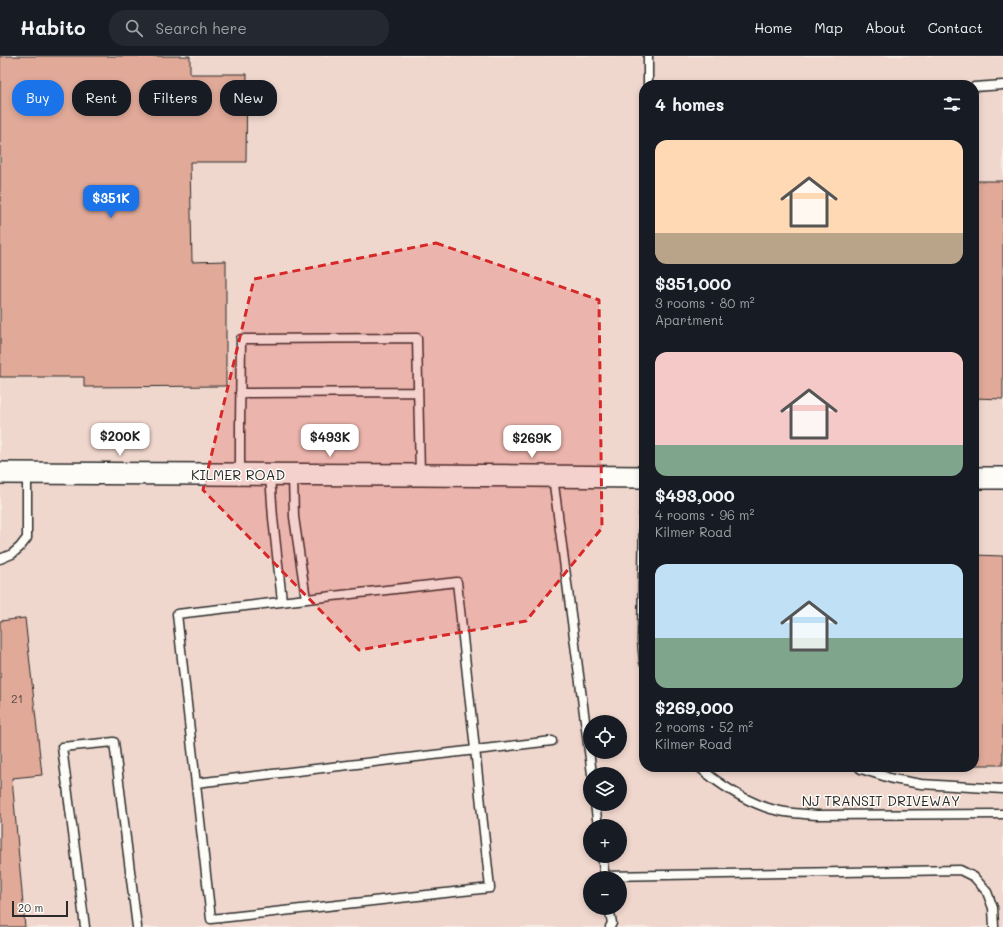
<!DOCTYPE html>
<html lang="en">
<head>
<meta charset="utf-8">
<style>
  :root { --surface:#171b24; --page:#242831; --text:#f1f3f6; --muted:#9ea1a6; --line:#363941; --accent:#1a73e8 }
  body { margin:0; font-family:Mali,sans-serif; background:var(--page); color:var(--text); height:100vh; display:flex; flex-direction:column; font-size:15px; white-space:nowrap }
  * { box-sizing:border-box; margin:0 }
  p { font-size:13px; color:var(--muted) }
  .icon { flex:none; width:22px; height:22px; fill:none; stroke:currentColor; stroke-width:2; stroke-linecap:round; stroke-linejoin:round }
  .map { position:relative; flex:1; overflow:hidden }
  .drawer { position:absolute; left:639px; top:24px; width:340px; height:692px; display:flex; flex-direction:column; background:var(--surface); border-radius:16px; box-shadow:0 2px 6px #0003 }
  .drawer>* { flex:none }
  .guide { position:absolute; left:12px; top:24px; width:380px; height:36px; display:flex; gap:8px }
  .tools { position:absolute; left:583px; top:659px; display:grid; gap:8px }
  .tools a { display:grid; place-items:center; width:44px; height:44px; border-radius:50%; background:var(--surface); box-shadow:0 2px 6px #0003; font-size:20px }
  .scale { position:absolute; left:12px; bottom:10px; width:56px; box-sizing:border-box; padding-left:4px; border:2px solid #2b2b2b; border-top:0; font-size:11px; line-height:14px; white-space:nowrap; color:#2b2b2b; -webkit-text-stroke:3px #fdfcf7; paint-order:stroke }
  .price { position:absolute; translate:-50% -34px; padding:0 9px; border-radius:8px; background:#fff; color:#222; font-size:13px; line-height:26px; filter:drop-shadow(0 1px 2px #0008) }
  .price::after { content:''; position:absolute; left:50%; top:24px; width:12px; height:9px; margin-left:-6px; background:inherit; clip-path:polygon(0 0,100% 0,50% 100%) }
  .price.active { background:var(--accent); color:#fff }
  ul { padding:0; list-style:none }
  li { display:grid; align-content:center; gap:8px; height:212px; padding:0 16px }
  li span { display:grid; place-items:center; height:124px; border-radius:12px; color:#555 }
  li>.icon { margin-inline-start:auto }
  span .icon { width:72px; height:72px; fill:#fffc; stroke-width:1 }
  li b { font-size:17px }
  h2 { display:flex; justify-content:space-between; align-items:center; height:48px; padding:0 16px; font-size:17px }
  .tag { padding:0 14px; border-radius:16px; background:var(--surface); box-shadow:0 2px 6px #0003; font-size:14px; line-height:36px }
  .tag.active { background:var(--accent); color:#fff }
  header { display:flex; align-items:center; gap:24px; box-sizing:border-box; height:56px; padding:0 20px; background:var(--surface); border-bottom:1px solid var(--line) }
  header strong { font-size:19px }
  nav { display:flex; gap:22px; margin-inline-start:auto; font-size:14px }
  .search { width:280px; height:36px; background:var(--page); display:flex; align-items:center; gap:10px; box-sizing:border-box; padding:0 14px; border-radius:16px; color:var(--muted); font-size:15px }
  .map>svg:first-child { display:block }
  .built { fill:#f0d7cd; fill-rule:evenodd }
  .building { fill:#e0a998; stroke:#2b2b2b }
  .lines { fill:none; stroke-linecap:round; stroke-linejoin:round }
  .service-casing { stroke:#2b2b2b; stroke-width:11 }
  .tertiary-casing { stroke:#2b2b2b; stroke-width:24 }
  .service { stroke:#fdfcf7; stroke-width:8 }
  .tertiary { stroke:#fdfcf7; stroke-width:21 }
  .marked { fill:#d62828; fill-opacity:0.2; stroke:#d62828; stroke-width:3; stroke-dasharray:8 5; stroke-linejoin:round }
  .labels { text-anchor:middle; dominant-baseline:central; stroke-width:3; stroke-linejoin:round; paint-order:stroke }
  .number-label { font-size:12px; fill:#584a46 }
  .street-label { font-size:14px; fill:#2b2b2b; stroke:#fdfcf7 }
</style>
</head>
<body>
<header>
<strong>Habito</strong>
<div class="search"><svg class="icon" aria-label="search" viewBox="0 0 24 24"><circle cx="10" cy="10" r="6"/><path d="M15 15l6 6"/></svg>Search here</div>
<nav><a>Home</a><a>Map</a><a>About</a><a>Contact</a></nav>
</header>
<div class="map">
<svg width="1003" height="871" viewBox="0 0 1003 871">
  <rect width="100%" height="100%" fill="#f7ebe4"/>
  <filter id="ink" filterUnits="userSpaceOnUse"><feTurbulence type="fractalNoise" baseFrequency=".025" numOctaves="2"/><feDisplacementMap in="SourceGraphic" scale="8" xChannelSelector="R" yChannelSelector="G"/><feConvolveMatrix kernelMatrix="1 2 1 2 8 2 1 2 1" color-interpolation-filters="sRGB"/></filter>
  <g filter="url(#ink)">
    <!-- built -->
    <path class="built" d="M 0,0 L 1003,0 L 1003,871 L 0,871 ZM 644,29 L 974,29 L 974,711 L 644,711 ZM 590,666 L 620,666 L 620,696 L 590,696 ZM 590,718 L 620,718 L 620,748 L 590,748 ZM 590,770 L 620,770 L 620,800 L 590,800 ZM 590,822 L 620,822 L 620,852 L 590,852 Z"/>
    <!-- building -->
    <path class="building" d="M 0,0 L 190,0 L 190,18 L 247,18 L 246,106 L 190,106 L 192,206 L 226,205 L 226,330 L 84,331 L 84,321 L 0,321 Z
      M 974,125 L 1003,125 L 1003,343 L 974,342 Z
      M 974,499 L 1003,500 L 1003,709 L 974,709 Z
      M 25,562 L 42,719 L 12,722 L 25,871 L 0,871 L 0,565 Z"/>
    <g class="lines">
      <defs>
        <path id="service" d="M 648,29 L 648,0
          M 974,31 L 1003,29
          M 240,337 L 418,336
          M 240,418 L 240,369 L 241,283 L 417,282 L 420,418
          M 270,419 L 273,462 L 282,545
          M 293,419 L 294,461 L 306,543
          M 553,421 L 592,718
          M 644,457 L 642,584 L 644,606
          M 0,503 L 12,498 L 20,491 L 27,482 L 27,418
          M 457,526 L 490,832 L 211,863 L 177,558 L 289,545 Z
          M 699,711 C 719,728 740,742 765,751 C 782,757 801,758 818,759 L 1003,758
          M 859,711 L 861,713 L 893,723 L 921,728 L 1003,733
          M 196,727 L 552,685
          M 595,748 L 598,770
          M 602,800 L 605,822
          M 605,820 L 960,814 L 974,821 L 987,836 L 993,852 L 994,871
          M 609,852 L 612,867 L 610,871
          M 85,871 L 62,691 L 114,686 L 137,871"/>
        <path id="tertiary" d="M 0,417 L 420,419 L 644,421
          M 974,422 L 1003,422"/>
      </defs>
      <!-- service casing -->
      <use href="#service" class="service-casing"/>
      <!-- tertiary casing -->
      <use href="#tertiary" class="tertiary-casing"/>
      <!-- service -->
      <use href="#service" class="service"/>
      <!-- tertiary -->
      <use href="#tertiary" class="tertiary"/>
    </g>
  </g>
  <!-- marked area -->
  <path class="marked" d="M 436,187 L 599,244 L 602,472 L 526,565 L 359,594 L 203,434 L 254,223 Z"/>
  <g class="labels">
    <!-- number labels -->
    <g class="number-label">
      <text x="17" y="642">21</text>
    </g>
    <!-- street labels -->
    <g class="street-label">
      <text x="238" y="418">KILMER ROAD</text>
      <text x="881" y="744">NJ TRANSIT DRIVEWAY</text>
    </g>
  </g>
</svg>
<div class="tools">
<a><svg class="icon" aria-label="locate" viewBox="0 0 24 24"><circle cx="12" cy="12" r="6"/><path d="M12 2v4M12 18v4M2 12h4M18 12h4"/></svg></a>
<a><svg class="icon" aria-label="layers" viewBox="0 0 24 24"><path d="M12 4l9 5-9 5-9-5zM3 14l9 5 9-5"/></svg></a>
<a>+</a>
<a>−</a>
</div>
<div class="scale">20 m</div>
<b class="price active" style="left:111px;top:163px">$351K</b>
<b class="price" style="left:120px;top:401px">$200K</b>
<b class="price" style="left:330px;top:402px">$493K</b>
<b class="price" style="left:532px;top:403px">$269K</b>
<div class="guide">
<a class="tag active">Buy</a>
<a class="tag">Rent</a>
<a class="tag">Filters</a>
<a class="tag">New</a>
</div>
<section class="drawer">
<h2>4 homes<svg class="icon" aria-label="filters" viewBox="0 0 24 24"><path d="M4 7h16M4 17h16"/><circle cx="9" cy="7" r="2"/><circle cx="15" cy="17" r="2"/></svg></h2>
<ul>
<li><span style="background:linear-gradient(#ffd9b3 75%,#b9a48a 0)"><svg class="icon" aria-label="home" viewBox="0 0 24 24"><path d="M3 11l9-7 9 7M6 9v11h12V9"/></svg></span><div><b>$351,000</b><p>3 rooms · 80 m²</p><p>Apartment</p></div></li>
<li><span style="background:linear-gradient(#f6c9c9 75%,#7fa58c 0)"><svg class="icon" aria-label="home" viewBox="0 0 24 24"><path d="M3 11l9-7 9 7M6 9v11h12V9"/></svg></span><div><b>$493,000</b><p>4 rooms · 96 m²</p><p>Kilmer Road</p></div></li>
<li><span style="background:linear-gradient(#bfe0f5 60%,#7fa58c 0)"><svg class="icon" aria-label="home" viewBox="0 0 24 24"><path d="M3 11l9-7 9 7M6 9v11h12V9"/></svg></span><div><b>$269,000</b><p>2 rooms · 52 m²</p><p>Kilmer Road</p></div></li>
</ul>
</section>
</div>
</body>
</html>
